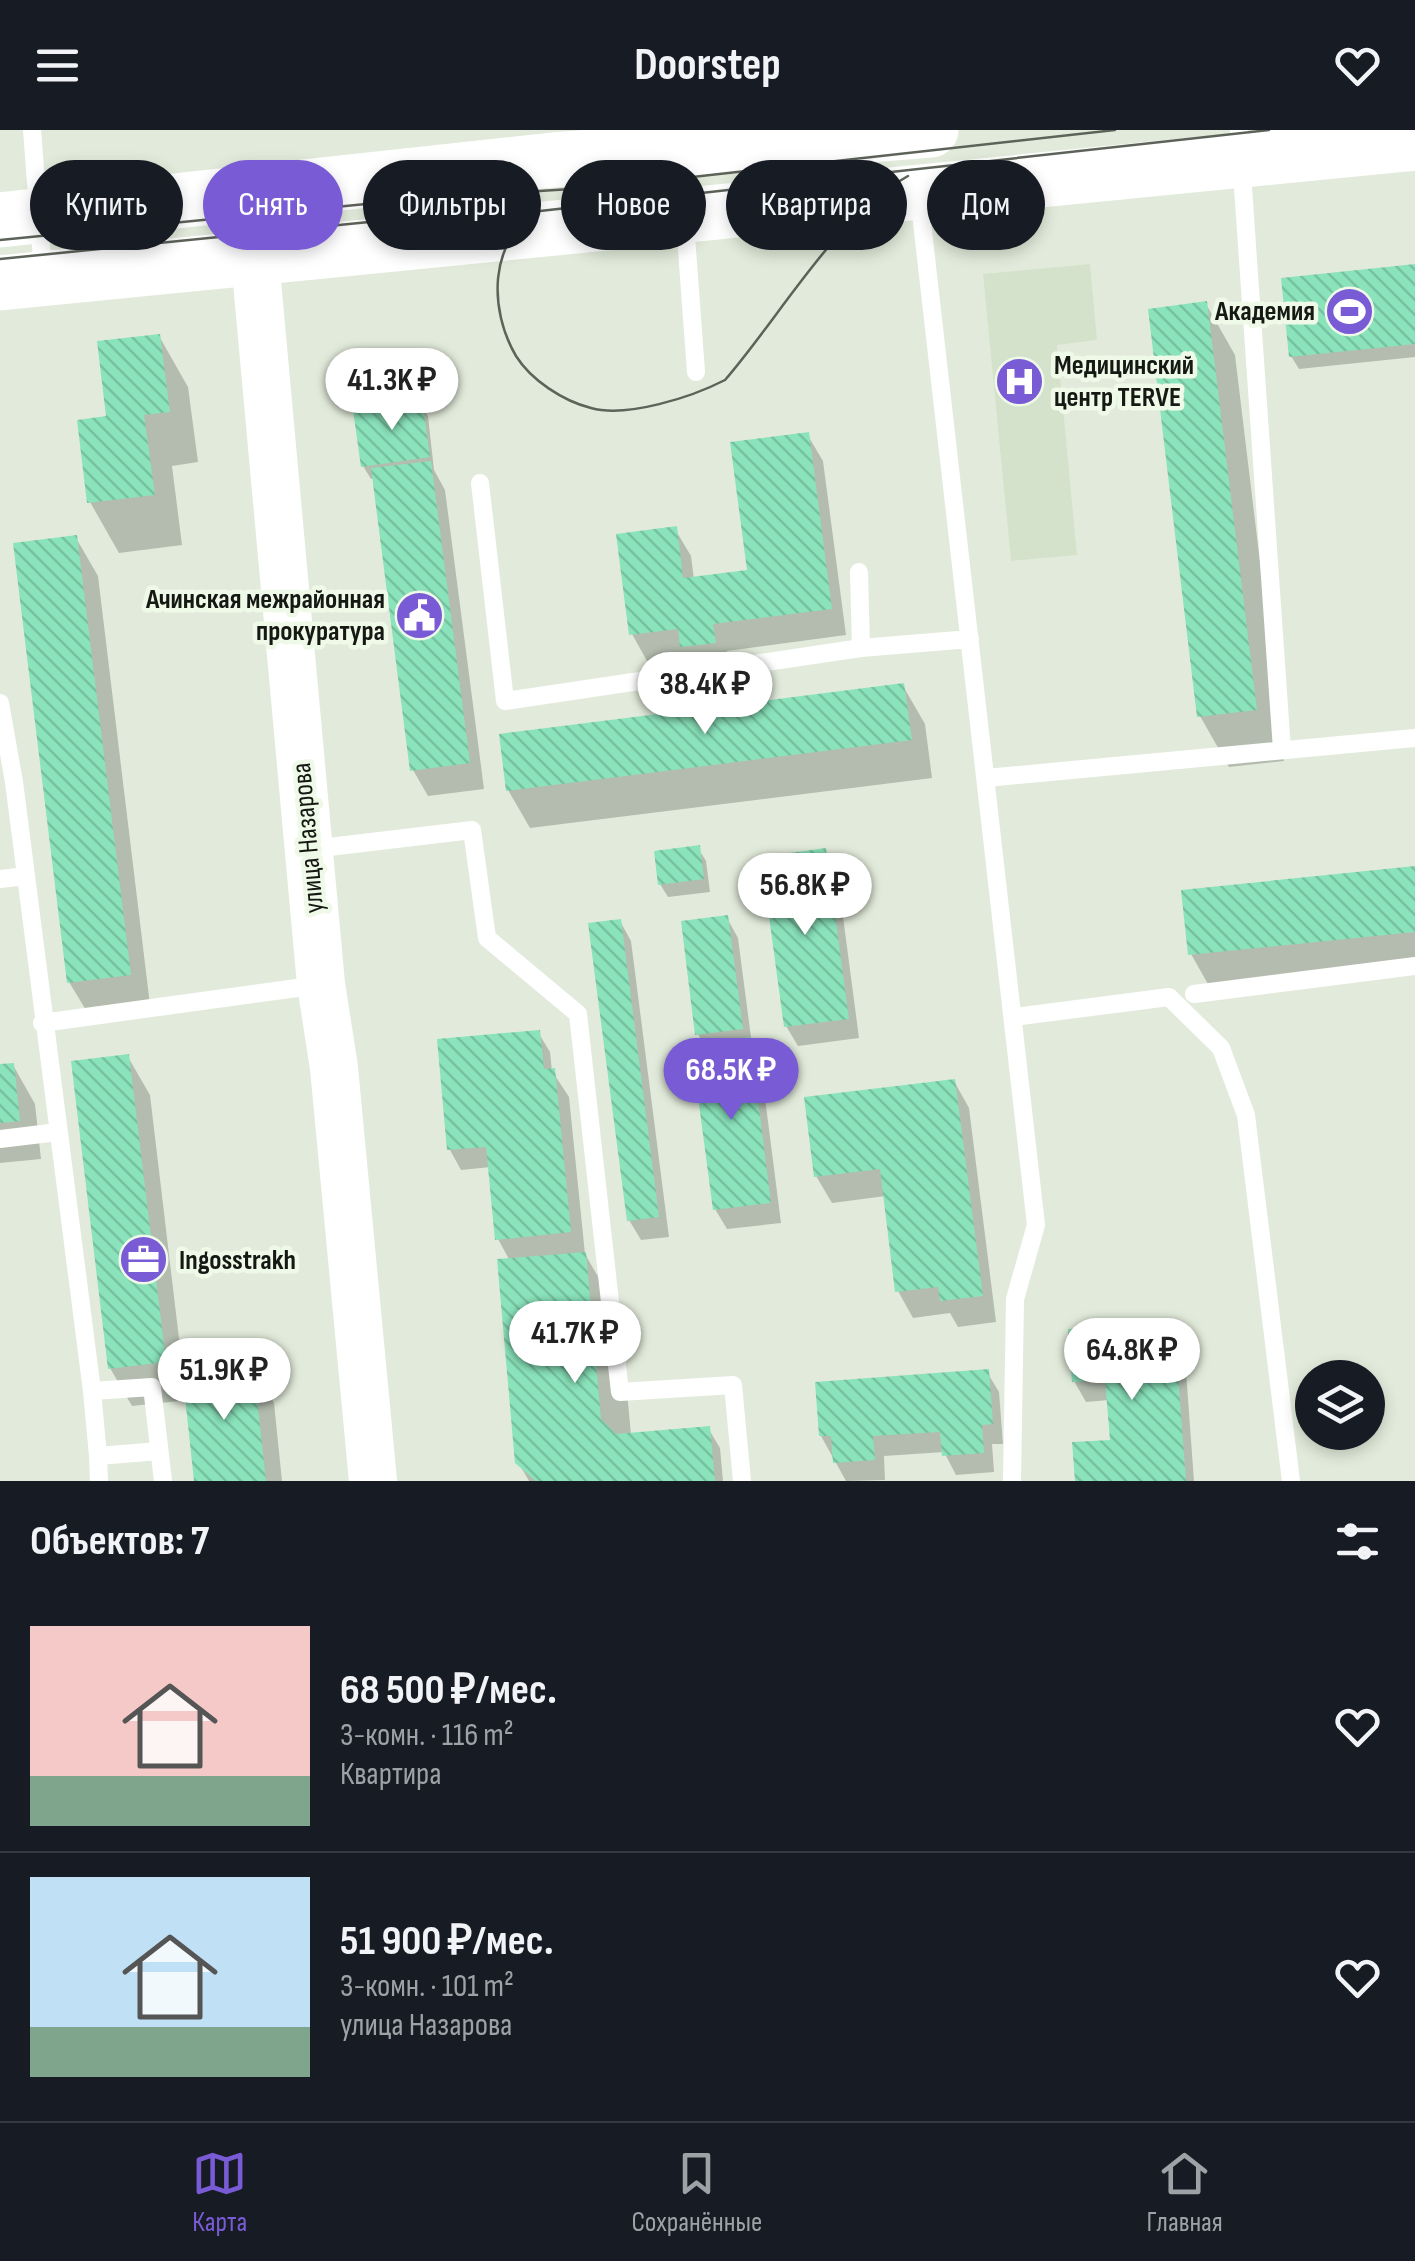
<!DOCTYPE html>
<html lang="ru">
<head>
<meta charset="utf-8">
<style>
  :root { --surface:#171b24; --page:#242831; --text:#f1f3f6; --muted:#9ea1a6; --line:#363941; --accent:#785bd5 }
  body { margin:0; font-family:"Sofia Sans Condensed",sans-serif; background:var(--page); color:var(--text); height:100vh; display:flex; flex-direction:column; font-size:38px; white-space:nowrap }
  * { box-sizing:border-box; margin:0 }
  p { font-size:32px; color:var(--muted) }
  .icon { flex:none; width:55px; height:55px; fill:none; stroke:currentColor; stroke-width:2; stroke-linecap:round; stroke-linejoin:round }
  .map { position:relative; height:1351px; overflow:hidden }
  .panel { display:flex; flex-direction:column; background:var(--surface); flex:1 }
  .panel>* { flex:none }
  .guide { position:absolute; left:30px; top:30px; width:1355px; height:90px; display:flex; gap:20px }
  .buttons { position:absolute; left:1295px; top:1230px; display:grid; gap:20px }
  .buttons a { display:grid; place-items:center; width:90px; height:90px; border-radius:50%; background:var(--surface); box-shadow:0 5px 15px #0003; font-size:50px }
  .price { position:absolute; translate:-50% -85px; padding:0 22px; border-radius:35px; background:#fff; color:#222; font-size:32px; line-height:65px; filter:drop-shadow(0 2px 5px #0008) }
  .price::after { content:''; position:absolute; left:50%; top:60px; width:30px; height:22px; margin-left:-15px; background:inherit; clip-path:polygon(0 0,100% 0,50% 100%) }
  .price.current { background:var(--accent); color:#fff }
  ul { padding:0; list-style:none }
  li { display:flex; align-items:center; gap:30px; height:250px; padding:0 30px }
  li+li { border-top:2px solid var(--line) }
  li span { display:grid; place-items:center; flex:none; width:280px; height:200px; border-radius:0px; color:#555 }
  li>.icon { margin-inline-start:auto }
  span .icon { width:120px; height:120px; fill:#fffc; stroke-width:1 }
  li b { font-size:42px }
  h2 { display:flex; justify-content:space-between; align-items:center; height:120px; padding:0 30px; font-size:42px }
  .pill { padding:0 35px; border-radius:45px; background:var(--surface); box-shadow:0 5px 15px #0003; font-size:35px; line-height:90px }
  .pill.current { background:var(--accent); color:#fff }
  header { display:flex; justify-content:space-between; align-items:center; height:130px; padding:0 30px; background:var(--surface); font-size:45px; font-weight:700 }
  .dock { display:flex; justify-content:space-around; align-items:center; height:140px; border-top:2px solid var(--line); background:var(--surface); font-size:28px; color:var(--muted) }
  .dock a { display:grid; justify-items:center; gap:5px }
  .dock .current { color:var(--accent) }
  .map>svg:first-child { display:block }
  .built { fill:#d4e2cb }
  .shadow { fill:#0003 }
  .building { fill:url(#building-back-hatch) }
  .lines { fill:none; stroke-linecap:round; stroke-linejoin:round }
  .lane { stroke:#fff; stroke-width:18 }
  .secondary { stroke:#fff; stroke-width:48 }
  .primary { stroke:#fff; stroke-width:55 }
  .tram { stroke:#5e635a; stroke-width:2.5 }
  .labels { text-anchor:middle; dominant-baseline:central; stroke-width:9; stroke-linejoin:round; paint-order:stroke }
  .poi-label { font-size:28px; font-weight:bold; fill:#151813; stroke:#eff9e8; text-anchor:end }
  .street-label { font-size:28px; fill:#151813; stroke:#eff9e8 }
</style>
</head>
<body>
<header><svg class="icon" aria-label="menu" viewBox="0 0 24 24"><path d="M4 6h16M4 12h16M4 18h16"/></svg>Doorstep<svg class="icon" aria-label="heart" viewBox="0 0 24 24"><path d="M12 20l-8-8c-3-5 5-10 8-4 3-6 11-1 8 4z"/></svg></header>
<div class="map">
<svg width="1415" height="1351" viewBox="0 0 1415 1351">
  <defs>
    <pattern id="building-back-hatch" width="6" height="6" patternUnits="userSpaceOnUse" patternTransform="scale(2.5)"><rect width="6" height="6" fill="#8ae3bb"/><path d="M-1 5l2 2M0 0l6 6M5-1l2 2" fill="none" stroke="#76c2a0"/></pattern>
  </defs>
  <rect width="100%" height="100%" fill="#e2ebdb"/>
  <!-- built -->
  <path class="built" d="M 1090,134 L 1097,210 L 1057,215 L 1077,425 L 1011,431 L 983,144 Z"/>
  <!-- shadow -->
  <path class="shadow" d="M 1415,137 L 1415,227 L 1299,239 L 1291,226 Z
    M 1206,174 L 1235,225 L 1284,631 L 1229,637 L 1200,586 Z
    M 159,206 L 188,257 L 198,332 L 172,336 L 182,415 L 119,423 L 90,372 Z
    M 420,273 L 428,286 L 434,340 L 445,360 L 484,659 L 428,666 L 413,640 L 374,348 L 371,349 L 363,336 Z
    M 807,304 L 823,331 L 846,505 L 727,521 L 729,539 L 698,543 L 688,526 L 647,531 L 632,504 L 675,399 L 691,426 L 694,450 L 750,442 Z
    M 76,408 L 98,446 L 151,883 L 92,890 L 69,852 Z
    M 903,556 L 925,594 L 932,648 L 530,698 L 508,660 Z
    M 698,718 L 706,731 L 710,762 L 668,767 L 660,754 Z
    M 825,721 L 837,741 L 859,908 L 798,916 L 786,896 Z
    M 1415,739 L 1415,842 L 1213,863 L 1191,824 Z
    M 727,788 L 738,808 L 752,915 L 760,929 L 781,1093 L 727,1099 L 715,1079 L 704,915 L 698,904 Z
    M 620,791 L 631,811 L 669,1107 L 641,1110 L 629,1090 Z
    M 538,902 L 550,922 L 552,941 L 569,967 L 585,1124 L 620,1185 L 631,1305 L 708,1298 L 720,1318 L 723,1351 L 529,1351 L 518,1332 L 510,1131 L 498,1109 L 491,1037 L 461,1040 L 450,1020 Z
    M 128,927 L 150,965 L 183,1242 L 252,1235 L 274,1273 L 282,1351 L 196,1351 L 188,1270 L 132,1276 L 110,1238 Z
    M 13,935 L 35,974 L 41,1029 L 0,1033 L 0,937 Z
    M 954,951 L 969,978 L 996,1192 L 958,1197 L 950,1183 L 913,1188 L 898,1161 L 886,1066 L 832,1073 L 816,1046 Z
    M 1172,1194 L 1184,1214 L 1194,1351 L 1077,1351 L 1112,1312 L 1109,1270 L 1086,1272 L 1074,1251 Z
    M 987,1242 L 999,1262 L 1003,1314 L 992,1314 L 994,1342 L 956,1345 L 944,1322 L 884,1326 L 885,1350 L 846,1351 L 821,1306 Z"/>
  <!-- building -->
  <path class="building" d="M 1415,134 L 1415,214 L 1289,227 L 1281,148 Z
    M 1207,171 L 1257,580 L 1197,587 L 1148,179 Z
    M 160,204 L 170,282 L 144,285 L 155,365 L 87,373 L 77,290 L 106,286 L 97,211 Z
    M 422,270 L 430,327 L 361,337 L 353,280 Z
    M 809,302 L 832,479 L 713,494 L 716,513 L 680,517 L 678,499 L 629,505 L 616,404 L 677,396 L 683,448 L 747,440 L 730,312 Z
    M 431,331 L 470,633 L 410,641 L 371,338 Z
    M 77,405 L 131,845 L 67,853 L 13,413 Z
    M 904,553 L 912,610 L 506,661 L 499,604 Z
    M 700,715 L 704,749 L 658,755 L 654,721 Z
    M 826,718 L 849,889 L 784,897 L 761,727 Z
    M 1415,736 L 1415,802 L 1188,825 L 1181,760 Z
    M 728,785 L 743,899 L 695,905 L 681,791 Z
    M 621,789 L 659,1087 L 627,1091 L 588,793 Z
    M 540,900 L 544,939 L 555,938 L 571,1102 L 495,1110 L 486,1017 L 447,1020 L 437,909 Z
    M 750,907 L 771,1073 L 713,1080 L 691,914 Z
    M 129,924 L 166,1232 L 108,1239 L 71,931 Z
    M 14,933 L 20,991 L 0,993 L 0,934 Z
    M 955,949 L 983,1166 L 940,1171 L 938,1157 L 895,1162 L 880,1039 L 814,1047 L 804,967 Z
    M 586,1122 L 601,1289 L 616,1304 L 710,1296 L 715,1351 L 536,1351 L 515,1333 L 497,1129 Z
    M 1174,1192 L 1186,1351 L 1075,1351 L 1072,1312 L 1110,1310 L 1105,1250 L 1072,1252 L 1068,1199 Z
    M 253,1232 L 266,1351 L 194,1351 L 182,1239 Z
    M 989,1239 L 993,1294 L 982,1295 L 984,1323 L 942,1326 L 940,1302 L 873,1306 L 875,1330 L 833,1333 L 831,1306 L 819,1306 L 815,1252 Z"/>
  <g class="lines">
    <!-- lane -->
    <path class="lane" d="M 32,0 L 43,143
      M 1239,0 L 1282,620
      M 919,66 L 1036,1095 L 1015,1169 L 1012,1351
      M 685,93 L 696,242
      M 480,353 L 505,571 L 861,518 L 970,509
      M 859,442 L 861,518
      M 0,573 L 14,652 L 92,1261 L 152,1257 L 163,1351
      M 986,648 L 1415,608
      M 312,719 L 472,700 L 487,808 L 578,884 L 620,1262 L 733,1255 L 742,1351
      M 0,749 L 26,746
      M 1194,864 L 1415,836
      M 1014,887 L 1169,867 L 1221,918 L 1246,985 L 1291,1351
      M 42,893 L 319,855
      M 0,1009 L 58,1002
      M 92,1261 L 98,1326
      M 99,1351 L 98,1326 L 159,1321"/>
    <!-- secondary -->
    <path class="secondary" d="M 249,64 L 321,854 L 334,938 L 373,1351"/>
    <!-- primary -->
    <path class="primary" d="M 0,90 L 553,30 L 931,0
      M 0,153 L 1415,13"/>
    <!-- tram -->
    <path class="tram" d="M 538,82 C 488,111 489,180 516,226 C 531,250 563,271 591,278 C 627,288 692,267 725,250 C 780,187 835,87 908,46
      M 0,110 L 427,68 L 603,57 L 1115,0
      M 0,129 L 429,86 L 540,81 L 1269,0"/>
  </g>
  <!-- icons -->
  <defs>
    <symbol id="stadium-disc" viewBox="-11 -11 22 22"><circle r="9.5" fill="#785bd5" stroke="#eff9e8"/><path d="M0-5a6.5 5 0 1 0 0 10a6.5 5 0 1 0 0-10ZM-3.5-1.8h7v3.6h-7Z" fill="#fff"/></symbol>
    <symbol id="hospital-disc" viewBox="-11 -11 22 22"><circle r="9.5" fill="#785bd5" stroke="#eff9e8"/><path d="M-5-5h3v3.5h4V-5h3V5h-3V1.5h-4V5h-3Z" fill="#fff"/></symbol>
    <symbol id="civic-disc" viewBox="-11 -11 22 22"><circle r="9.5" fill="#785bd5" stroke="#eff9e8"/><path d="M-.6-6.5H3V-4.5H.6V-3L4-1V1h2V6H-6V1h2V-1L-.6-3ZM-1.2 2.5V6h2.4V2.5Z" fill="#fff"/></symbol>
    <symbol id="office-disc" viewBox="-11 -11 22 22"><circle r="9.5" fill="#785bd5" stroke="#eff9e8"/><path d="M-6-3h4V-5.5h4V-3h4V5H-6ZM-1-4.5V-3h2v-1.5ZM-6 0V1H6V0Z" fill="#fff"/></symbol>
  </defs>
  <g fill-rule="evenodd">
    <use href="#stadium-disc" x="1322" y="154" width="55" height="55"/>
    <use href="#hospital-disc" x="992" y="224" width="55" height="55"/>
    <use href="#civic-disc" x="392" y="458" width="55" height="55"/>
    <use href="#office-disc" x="116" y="1102" width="55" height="55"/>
  </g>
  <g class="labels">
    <!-- poi labels -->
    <g class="poi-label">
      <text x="1315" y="181">Академия</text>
      <text x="1054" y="235" text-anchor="start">Медицинский<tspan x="1054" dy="32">центр TERVE</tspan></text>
      <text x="385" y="469">Ачинская межрайонная<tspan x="385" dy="32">прокуратура</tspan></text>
      <text x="179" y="1130" text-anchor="start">Ingosstrakh</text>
    </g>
    <!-- street labels -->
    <g class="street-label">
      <text transform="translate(308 708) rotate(-95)">улица Назарова</text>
    </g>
  </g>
</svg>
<div class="buttons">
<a><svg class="icon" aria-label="layers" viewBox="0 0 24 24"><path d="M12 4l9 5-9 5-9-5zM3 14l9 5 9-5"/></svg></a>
</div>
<b class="price" style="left:392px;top:303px">41.3K ₽</b>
<b class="price" style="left:705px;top:607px">38.4K ₽</b>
<b class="price" style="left:805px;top:808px">56.8K ₽</b>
<b class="price current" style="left:731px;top:993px">68.5K ₽</b>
<b class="price" style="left:575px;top:1256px">41.7K ₽</b>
<b class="price" style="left:1132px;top:1273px">64.8K ₽</b>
<b class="price" style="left:224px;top:1293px">51.9K ₽</b>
<div class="guide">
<a class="pill">Купить</a>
<a class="pill current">Снять</a>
<a class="pill">Фильтры</a>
<a class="pill">Новое</a>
<a class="pill">Квартира</a>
<a class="pill">Дом</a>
</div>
</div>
<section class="panel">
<h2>Объектов: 7<svg class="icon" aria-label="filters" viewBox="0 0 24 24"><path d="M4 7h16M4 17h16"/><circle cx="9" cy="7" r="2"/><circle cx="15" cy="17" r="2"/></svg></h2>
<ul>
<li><span style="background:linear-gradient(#f6c9c9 75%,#7fa58c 0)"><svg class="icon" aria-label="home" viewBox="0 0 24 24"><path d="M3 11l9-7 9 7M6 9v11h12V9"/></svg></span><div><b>68 500 ₽/мес.</b><p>3-комн. · 116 m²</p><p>Квартира</p></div><svg class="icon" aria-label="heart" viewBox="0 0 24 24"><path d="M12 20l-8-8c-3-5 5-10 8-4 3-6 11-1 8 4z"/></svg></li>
<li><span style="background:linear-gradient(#bfe0f5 75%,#7fa58c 0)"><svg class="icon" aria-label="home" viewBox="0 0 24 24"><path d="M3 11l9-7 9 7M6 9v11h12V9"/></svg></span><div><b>51 900 ₽/мес.</b><p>3-комн. · 101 m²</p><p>улица Назарова</p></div><svg class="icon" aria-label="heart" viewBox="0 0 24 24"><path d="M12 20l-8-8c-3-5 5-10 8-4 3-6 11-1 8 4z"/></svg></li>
</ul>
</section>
<nav class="dock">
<a class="current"><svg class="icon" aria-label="map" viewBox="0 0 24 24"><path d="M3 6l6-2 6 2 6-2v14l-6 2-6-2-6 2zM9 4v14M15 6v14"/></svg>Карта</a>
<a><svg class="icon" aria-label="saved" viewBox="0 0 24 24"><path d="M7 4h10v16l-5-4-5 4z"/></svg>Сохранённые</a>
<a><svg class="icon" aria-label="home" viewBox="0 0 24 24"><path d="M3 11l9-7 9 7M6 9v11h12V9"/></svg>Главная</a>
</nav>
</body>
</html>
